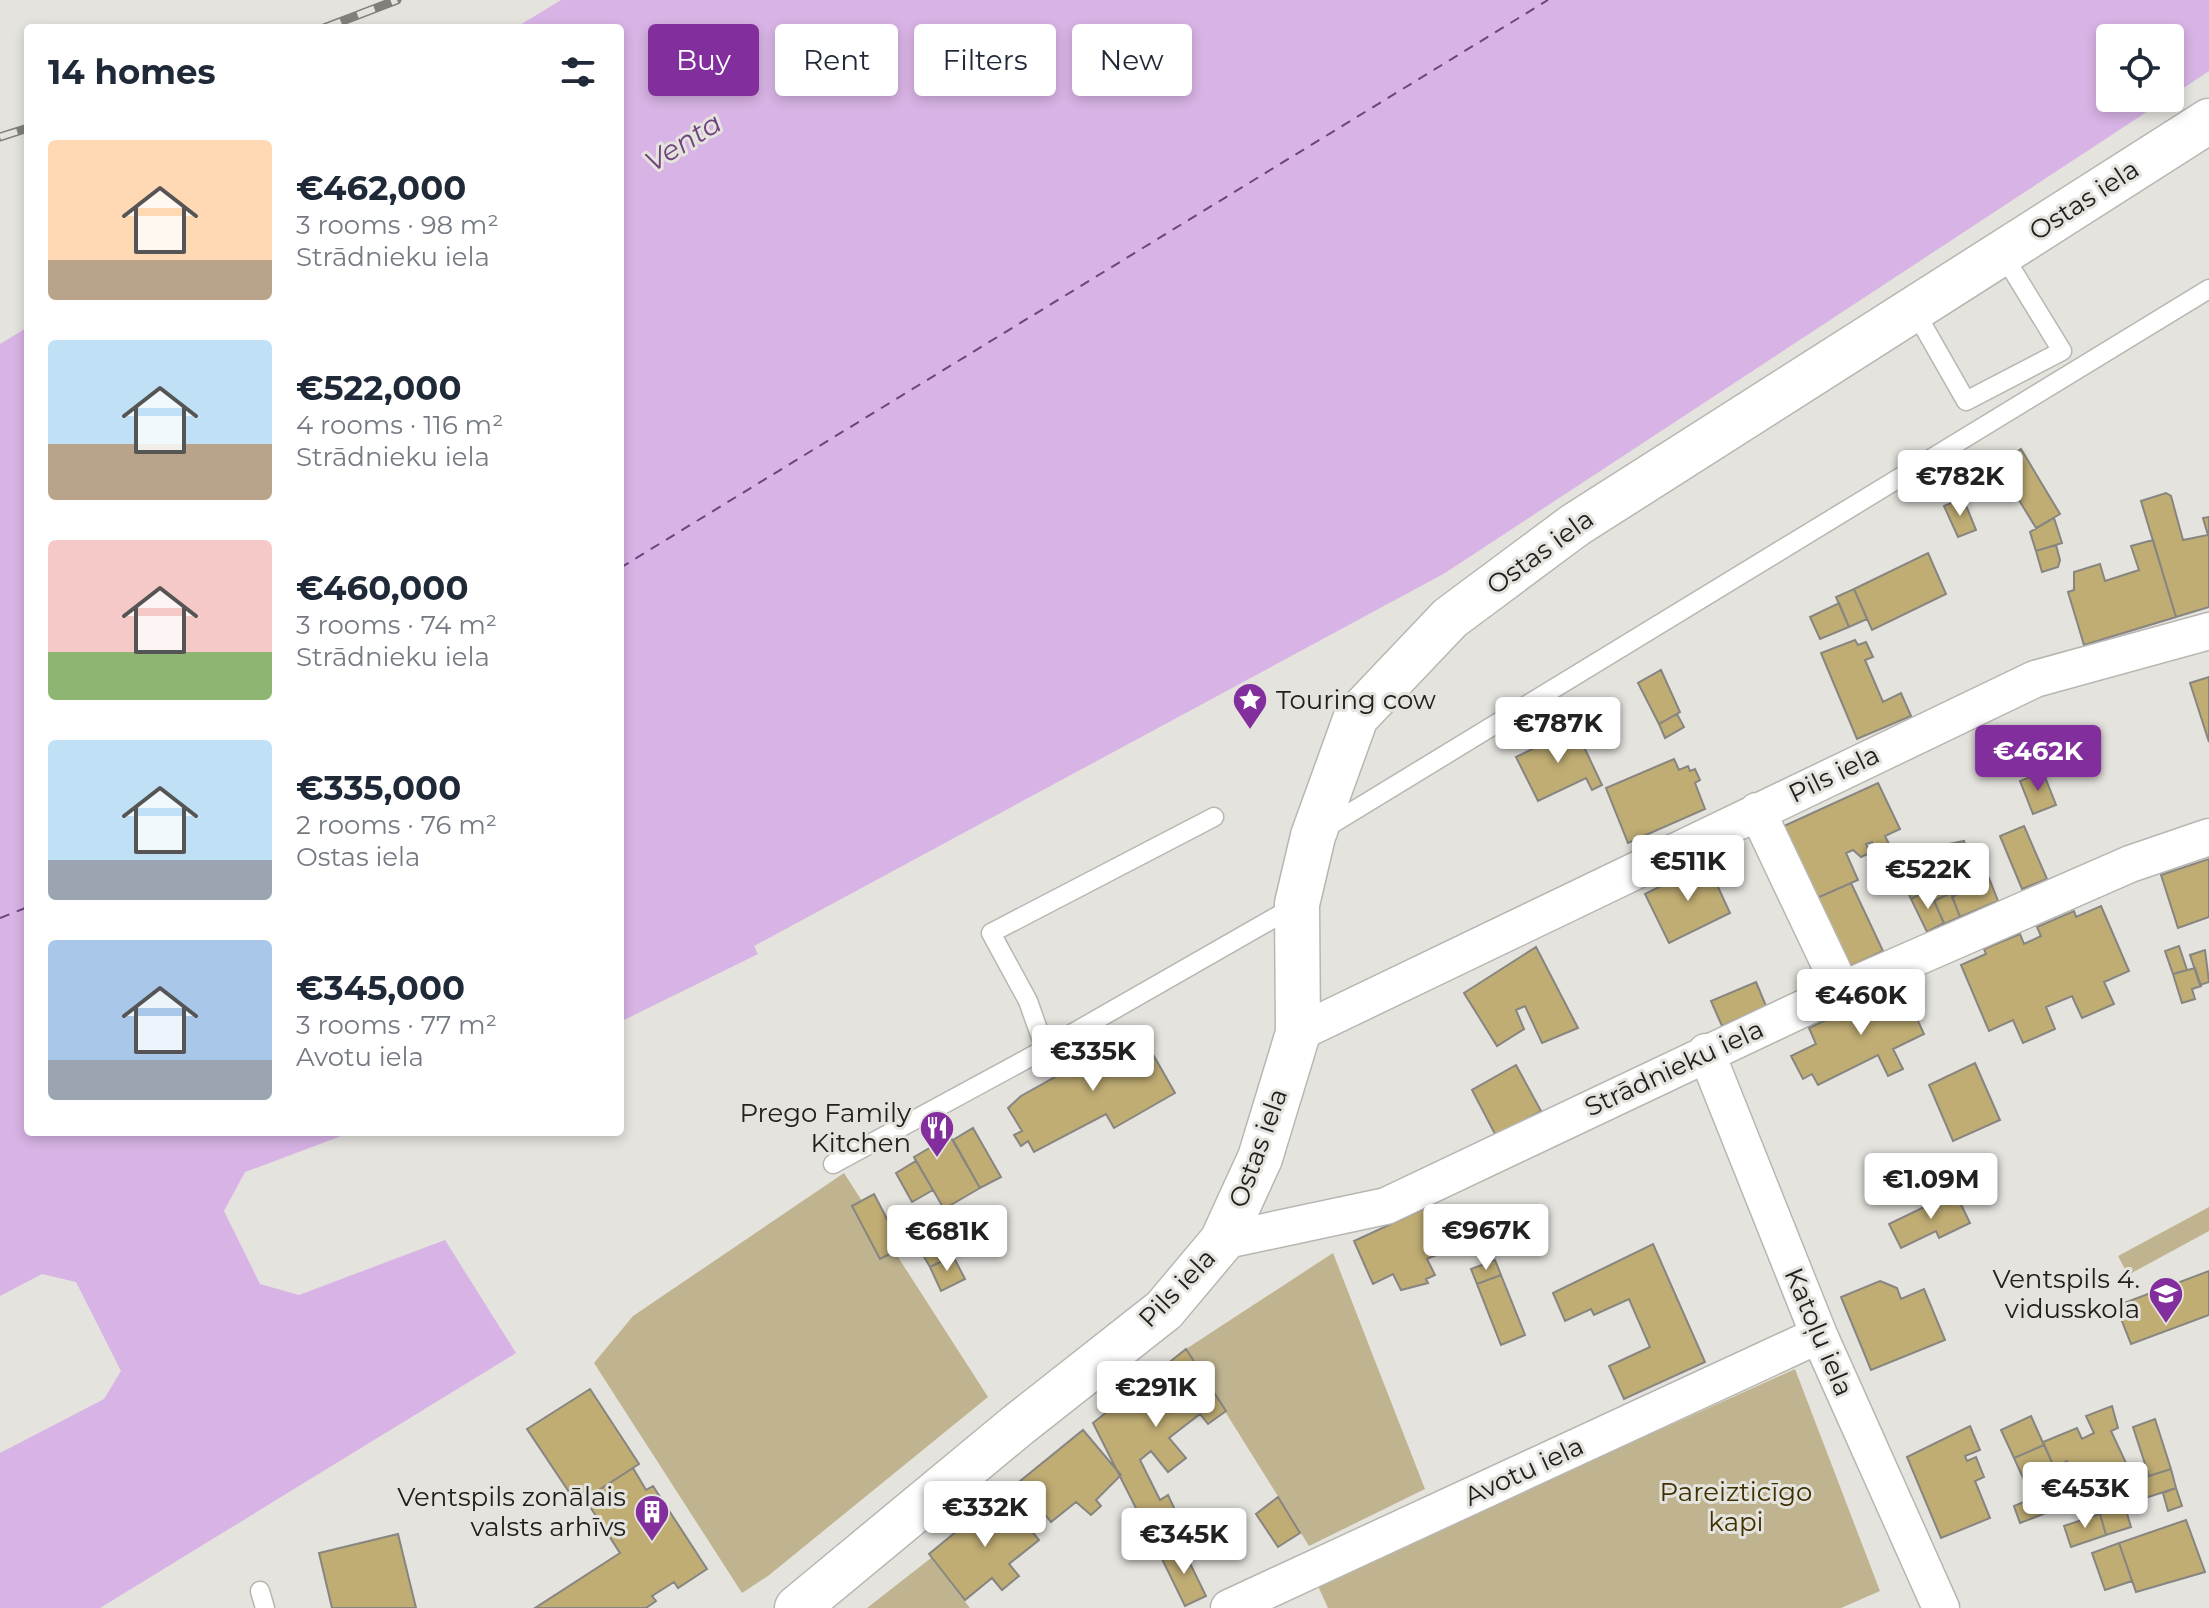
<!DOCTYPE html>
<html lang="en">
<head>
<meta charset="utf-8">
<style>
  :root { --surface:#fff; --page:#f2f2f3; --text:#1f2937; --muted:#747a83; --accent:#822e9d }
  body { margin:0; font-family:Montserrat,sans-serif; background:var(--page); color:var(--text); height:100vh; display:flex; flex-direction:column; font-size:30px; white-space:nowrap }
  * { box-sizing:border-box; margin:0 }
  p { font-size:26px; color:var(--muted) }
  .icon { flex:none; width:44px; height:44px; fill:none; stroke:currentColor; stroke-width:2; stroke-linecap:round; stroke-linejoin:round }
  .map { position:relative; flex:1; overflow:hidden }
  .sheet { position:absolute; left:24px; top:24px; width:600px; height:1112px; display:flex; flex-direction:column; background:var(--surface); border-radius:8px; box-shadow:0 4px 12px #0003 }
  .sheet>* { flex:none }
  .banner { position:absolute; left:648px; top:24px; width:760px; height:72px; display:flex; gap:16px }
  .tools { position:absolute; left:2096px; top:24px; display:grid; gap:16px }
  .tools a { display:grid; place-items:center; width:88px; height:88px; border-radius:8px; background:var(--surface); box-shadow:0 4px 12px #0003; font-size:40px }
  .price { position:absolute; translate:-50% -68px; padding:0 18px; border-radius:8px; background:#fff; color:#222; font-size:26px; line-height:52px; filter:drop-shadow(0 2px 4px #0008) }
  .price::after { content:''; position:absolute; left:50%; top:48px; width:24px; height:18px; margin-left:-12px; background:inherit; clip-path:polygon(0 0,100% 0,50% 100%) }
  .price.on { background:var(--accent); color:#fff }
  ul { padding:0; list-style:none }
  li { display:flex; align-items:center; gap:24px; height:200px; padding:0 24px }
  li span { display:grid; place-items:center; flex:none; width:224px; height:160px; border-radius:8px; color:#555 }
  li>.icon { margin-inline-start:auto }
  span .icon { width:96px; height:96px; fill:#fffc; stroke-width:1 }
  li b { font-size:34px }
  h2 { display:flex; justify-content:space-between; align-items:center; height:96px; padding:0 24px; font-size:34px }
  .chip { padding:0 28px; border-radius:8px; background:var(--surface); box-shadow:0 4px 12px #0003; font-size:28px; line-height:72px }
  .chip.on { background:var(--accent); color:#fff }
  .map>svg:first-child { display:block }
  .green { fill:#c0b490 }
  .water { fill:#d8b3e5 }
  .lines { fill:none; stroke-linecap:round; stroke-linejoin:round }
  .ferry { stroke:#704280; stroke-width:2; stroke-dasharray:10 8; stroke-linecap:butt }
  .building { fill:#c0ad74; stroke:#878580; stroke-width:2 }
  .service-casing { stroke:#b8b6b1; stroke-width:21 }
  .minor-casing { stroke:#b8b6b1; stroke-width:39 }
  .tertiary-casing { stroke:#b8b6b1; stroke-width:47 }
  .service { stroke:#fff; stroke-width:18 }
  .minor { stroke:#fff; stroke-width:36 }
  .tertiary { stroke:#fff; stroke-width:44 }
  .rail-casing { stroke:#807f7b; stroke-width:9 }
  .rail { stroke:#e5e3de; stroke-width:6; stroke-dasharray:18; stroke-linecap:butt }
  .labels { text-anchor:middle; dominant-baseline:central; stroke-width:6; stroke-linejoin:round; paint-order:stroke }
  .street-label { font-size:26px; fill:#21201e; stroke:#e5e3de }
  .poi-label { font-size:26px; fill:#21201e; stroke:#e5e3de; text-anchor:end }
  .park-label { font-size:26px; fill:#3e3000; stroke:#e5e3de }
  .water-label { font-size:28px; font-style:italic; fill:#704280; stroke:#e5e3de }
</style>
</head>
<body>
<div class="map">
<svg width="2209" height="1608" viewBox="0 0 2209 1608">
  <rect width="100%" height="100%" fill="#e5e3de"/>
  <!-- green -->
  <path class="green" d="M 844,1173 L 988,1397 L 768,1576 L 742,1593 L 594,1363 L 633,1316 Z
    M 2209,1207 L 2209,1231 L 2128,1275 L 2118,1256 Z
    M 1333,1253 L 1425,1489 L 1309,1546 L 1186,1349 Z
    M 1795,1369 L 1880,1591 L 1841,1608 L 1328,1608 L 1317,1584 Z
    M 931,1558 L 970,1608 L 867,1608 Z"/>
  <!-- water -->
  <path class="water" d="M 561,0 L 2209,0 L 2209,71 L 2170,97 L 2170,38 L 2110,38 L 2110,98 L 2168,98 L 1445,573 L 754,946 L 758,954 L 620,1022 L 620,28 L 515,28 Z
    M 28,327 L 28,1132 L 352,1132 L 245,1172 L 224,1211 L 260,1284 L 299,1295 L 445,1240 L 516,1353 L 100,1608 L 0,1608 L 0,1453 L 104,1399 L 121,1371 L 76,1282 L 42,1274 L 0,1296 L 0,344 Z"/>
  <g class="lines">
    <!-- ferry -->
    <path class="ferry" d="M 620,568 L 1548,0
      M 0,918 L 28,907"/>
  </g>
  <!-- building -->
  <path class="building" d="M 2021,449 L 2060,514 L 2036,528 L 1997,464 Z
    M 2166,493 L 2171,496 L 2183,540 L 2208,535 L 2203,518 L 2209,517 L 2209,607 L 2176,617 L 2141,501 Z
    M 1963,498 L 1976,530 L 1958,537 L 1944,506 Z
    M 2054,518 L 2062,543 L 2036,551 L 2030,532 Z
    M 2153,540 L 2176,617 L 2084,645 L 2068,592 L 2074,590 L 2074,572 L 2100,564 L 2105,581 L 2139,570 L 2131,546 Z
    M 2056,545 L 2060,560 L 2058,567 L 2042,572 L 2036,551 Z
    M 1928,553 L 1946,594 L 1872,630 L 1854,589 Z
    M 1854,589 L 1867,619 L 1849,627 L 1836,597 Z
    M 1839,603 L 1849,627 L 1820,639 L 1810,617 Z
    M 1855,640 L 1858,645 L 1866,642 L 1873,657 L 1865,660 L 1883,702 L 1901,693 L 1911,716 L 1857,739 L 1821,653 Z
    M 1661,670 L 1680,712 L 1659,724 L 1638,683 Z
    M 2209,677 L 2209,742 L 2190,683 Z
    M 1677,714 L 1684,727 L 1665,738 L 1659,724 Z
    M 1575,728 L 1602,785 L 1592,790 L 1586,778 L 1538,801 L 1516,757 Z
    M 1674,759 L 1679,770 L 1688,766 L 1690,771 L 1695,769 L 1700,780 L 1695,783 L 1705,809 L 1628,843 L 1606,788 Z
    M 2043,772 L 2056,805 L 2033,814 L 2020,781 Z
    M 1878,783 L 1900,829 L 1885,836 L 1890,846 L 1876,852 L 1872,842 L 1866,844 L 1870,853 L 1861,857 L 1853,850 L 1846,853 L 1858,880 L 1817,898 L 1784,826 Z
    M 2024,826 L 2047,879 L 2022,889 L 2000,836 Z
    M 1964,841 L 1972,863 L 1957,868 L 1949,844 Z
    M 1914,854 L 1929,889 L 1911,899 L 1894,862 Z
    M 2209,859 L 2209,917 L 2178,928 L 2161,875 Z
    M 1707,863 L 1730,913 L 1669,943 L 1645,894 Z
    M 1943,873 L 1951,893 L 1934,901 L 1925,880 Z
    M 1989,878 L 1998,901 L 1960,917 L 1952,897 Z
    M 1851,883 L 1883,951 L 1849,967 L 1817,898 Z
    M 1929,889 L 1944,923 L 1927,932 L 1911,899 Z
    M 1951,893 L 1960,917 L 1944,924 L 1934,901 Z
    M 2101,906 L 2129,971 L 2104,982 L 2114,1004 L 2082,1018 L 2072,996 L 2046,1007 L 2055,1029 L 2023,1043 L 2013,1020 L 1989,1031 L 1961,965 L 1986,954 L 1984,949 L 2020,934 L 2024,944 L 2041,936 L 2037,927 L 2074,911 L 2076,917 Z
    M 2179,946 L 2187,970 L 2173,974 L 2165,951 Z
    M 1536,947 L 1578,1028 L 1542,1043 L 1525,1006 L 1516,1010 L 1524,1029 L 1497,1046 L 1464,993 Z
    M 2205,950 L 2209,982 L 2200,985 L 2190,955 Z
    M 2195,968 L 2201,986 L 2192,989 L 2195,999 L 2182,1003 L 2173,974 Z
    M 1756,982 L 1766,1006 L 1722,1026 L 1711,1001 Z
    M 1901,984 L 1924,1034 L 1893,1049 L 1903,1069 L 1888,1076 L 1878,1055 L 1818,1085 L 1812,1074 L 1803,1079 L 1791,1056 L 1816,1044 L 1809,1028 Z
    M 1139,1030 L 1175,1093 L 1114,1128 L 1106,1114 L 1034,1152 L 1028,1141 L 1021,1146 L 1014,1135 L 1022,1131 L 1008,1108 L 1021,1096 Z
    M 1975,1063 L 2000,1120 L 1953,1141 L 1929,1085 Z
    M 1516,1065 L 1541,1111 L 1496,1136 L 1472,1090 Z
    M 973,1128 L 1001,1177 L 980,1188 L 953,1140 Z
    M 950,1136 L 980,1188 L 944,1209 L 914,1157 Z
    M 916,1161 L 933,1190 L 912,1202 L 896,1173 Z
    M 1955,1192 L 1970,1223 L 1939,1238 L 1936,1231 L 1901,1248 L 1889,1224 Z
    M 874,1194 L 902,1248 L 880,1259 L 852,1206 Z
    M 1432,1205 L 1452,1248 L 1427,1259 L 1435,1275 L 1426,1279 L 1428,1283 L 1401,1290 L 1393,1274 L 1373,1284 L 1354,1241 Z
    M 1474,1207 L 1485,1235 L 1473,1240 L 1462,1212 Z
    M 960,1236 L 967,1248 L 930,1267 L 923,1255 Z
    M 1653,1244 L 1705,1362 L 1624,1399 L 1609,1366 L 1650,1347 L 1629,1299 L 1594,1315 L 1591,1309 L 1565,1321 L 1553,1293 Z
    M 953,1256 L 965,1279 L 941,1291 L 930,1267 Z
    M 1495,1260 L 1501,1275 L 1477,1284 L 1471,1269 Z
    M 2209,1271 L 2209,1315 L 2131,1344 L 2116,1306 Z
    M 1501,1275 L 1525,1335 L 1501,1345 L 1477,1284 Z
    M 1880,1281 L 1897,1288 L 1901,1299 L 1924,1289 L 1945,1340 L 1871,1370 L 1841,1297 Z
    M 1186,1349 L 1226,1411 L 1208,1424 L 1200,1414 L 1169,1438 L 1186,1458 L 1168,1472 L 1151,1451 L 1140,1460 L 1160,1500 L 1168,1495 L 1176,1512 L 1146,1528 L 1093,1423 Z
    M 590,1389 L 639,1464 L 577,1504 L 527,1429 Z
    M 2112,1406 L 2118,1428 L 2111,1431 L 2126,1463 L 2100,1475 L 2104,1483 L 2081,1493 L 2067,1461 L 2054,1467 L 2043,1442 L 2077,1428 L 2082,1439 L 2094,1433 L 2086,1416 Z
    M 2031,1416 L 2044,1445 L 2014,1458 L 2001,1430 Z
    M 2155,1419 L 2171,1469 L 2149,1476 L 2133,1427 Z
    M 1970,1426 L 1980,1450 L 1965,1456 L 1967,1461 L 1976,1457 L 1984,1477 L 1975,1481 L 1990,1518 L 1941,1538 L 1907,1457 Z
    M 1083,1430 L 1121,1475 L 1096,1500 L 1101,1506 L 1091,1515 L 1076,1502 L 1051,1522 L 1019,1482 Z
    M 2044,1445 L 2054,1467 L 2024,1480 L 2014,1458 Z
    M 633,1468 L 646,1490 L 653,1486 L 707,1569 L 678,1588 L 674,1582 L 652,1596 L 656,1601 L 646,1608 L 535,1608 L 620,1553 L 585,1499 Z
    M 2171,1469 L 2176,1488 L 2139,1500 L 2133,1481 Z
    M 2064,1473 L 2069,1483 L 2049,1491 L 2045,1481 Z
    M 2069,1483 L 2077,1501 L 2020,1523 L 2014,1506 Z
    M 2176,1488 L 2182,1506 L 2168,1511 L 2163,1493 Z
    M 1002,1494 L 1039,1540 L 1009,1564 L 1019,1576 L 1002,1590 L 992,1578 L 965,1600 L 929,1554 Z
    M 1278,1497 L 1300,1533 L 1278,1547 L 1256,1514 Z
    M 2125,1507 L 2131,1527 L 2106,1535 L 2100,1514 Z
    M 2100,1514 L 2106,1535 L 2071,1547 L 2064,1526 Z
    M 1168,1516 L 1182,1547 L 1161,1557 L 1146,1528 Z
    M 2186,1520 L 2205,1572 L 2136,1592 L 2119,1543 Z
    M 398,1534 L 416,1608 L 332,1608 L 319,1553 Z
    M 2119,1543 L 2132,1581 L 2105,1590 L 2092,1553 Z
    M 1182,1547 L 1206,1596 L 1185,1606 L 1161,1557 Z"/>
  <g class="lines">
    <defs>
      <path id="service" d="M 1913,308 L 1966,401 L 2062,351 L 2002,253
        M 1322,830 L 2209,289
        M 1045,1049 L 1028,1001 L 991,933 L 1214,817
        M 833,1164 L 1045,1049 L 1295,906
        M 260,1591 L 265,1608"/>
      <path id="minor" d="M 1757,811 L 1842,990
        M 1298,1033 L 2035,679 L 2209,631
        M 1706,1052 L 1819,1335 L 1941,1608
        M 1222,1241 L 1386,1206 L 1842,990 L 2130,864 L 2209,837
        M 1229,1608 L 1819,1335"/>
      <path id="tertiary" d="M 797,1608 L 1018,1425 L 1164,1310 L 1222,1241 L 1260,1158 L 1298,1033 L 1297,904 L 1313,836 L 1356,717 L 1450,618 L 1575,525 L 2209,121"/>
    </defs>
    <!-- service casing -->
    <use href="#service" class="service-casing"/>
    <!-- minor casing -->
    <use href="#minor" class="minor-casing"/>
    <!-- tertiary casing -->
    <use href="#tertiary" class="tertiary-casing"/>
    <!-- service -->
    <use href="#service" class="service"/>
    <!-- minor -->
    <use href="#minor" class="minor"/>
    <!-- tertiary -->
    <use href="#tertiary" class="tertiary"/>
    <defs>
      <path id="rail" d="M 324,28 L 397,0
        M 0,137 L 28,128"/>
    </defs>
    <!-- rail casing -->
    <use href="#rail" class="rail-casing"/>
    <!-- rail -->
    <use href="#rail" class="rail"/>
  </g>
  <!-- icons -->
  <defs>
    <symbol id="sight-pin" viewBox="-11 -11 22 30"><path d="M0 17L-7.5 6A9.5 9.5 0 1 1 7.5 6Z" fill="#822e9d" stroke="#e5e3de"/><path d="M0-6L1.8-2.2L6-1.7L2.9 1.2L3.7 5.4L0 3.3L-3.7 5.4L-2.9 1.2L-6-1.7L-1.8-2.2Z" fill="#fff"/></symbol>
    <symbol id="restaurant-pin" viewBox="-11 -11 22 30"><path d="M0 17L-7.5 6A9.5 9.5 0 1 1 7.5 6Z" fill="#822e9d" stroke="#e5e3de"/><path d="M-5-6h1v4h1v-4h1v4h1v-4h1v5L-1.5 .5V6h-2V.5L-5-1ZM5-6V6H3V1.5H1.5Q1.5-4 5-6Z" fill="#fff"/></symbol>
    <symbol id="school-pin" viewBox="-11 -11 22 30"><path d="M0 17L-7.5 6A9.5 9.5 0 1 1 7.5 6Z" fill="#822e9d" stroke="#e5e3de"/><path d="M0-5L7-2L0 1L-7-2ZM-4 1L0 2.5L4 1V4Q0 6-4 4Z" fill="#fff"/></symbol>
    <symbol id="building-pin" viewBox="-11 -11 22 30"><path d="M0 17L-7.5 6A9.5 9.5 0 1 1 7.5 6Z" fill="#822e9d" stroke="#e5e3de"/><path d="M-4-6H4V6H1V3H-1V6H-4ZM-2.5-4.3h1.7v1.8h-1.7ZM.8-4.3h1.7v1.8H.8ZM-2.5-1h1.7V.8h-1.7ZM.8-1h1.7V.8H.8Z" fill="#fff"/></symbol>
  </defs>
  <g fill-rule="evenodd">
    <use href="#sight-pin" x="1230" y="680" width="40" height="54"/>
    <use href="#restaurant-pin" x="917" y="1108" width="40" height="54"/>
    <use href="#school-pin" x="2146" y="1274" width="40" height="54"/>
    <use href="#building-pin" x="632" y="1492" width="40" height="54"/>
  </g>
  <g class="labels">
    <!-- street labels -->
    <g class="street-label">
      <text transform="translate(2084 200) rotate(-33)">Ostas iela</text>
      <text transform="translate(1540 552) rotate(-36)">Ostas iela</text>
      <text transform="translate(1834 774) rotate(-26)">Pils iela</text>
      <text transform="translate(1674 1068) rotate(-25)">Strādnieku iela</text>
      <text transform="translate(1258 1148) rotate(-70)">Ostas iela</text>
      <text transform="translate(1177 1288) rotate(-46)">Pils iela</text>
      <text transform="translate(1819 1332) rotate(67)">Katoļu iela</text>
      <text transform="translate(1524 1471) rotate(-25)">Avotu iela</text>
    </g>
    <!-- poi labels -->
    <g class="poi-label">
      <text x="1276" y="700" text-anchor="start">Touring cow</text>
      <text x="911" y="1113">Prego Family<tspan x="911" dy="30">Kitchen</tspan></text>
      <text x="2140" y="1279">Ventspils 4.<tspan x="2140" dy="30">vidusskola</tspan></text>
      <text x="626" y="1497">Ventspils zonālais<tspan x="626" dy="30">valsts arhīvs</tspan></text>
    </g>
    <!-- park labels -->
    <g class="park-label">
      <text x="1736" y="1492">Pareizticīgo<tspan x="1736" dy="30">kapi</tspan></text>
    </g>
    <!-- water labels -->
    <g class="water-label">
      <text transform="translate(683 142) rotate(-32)">Venta</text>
    </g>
  </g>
</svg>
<div class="tools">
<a><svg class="icon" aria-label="locate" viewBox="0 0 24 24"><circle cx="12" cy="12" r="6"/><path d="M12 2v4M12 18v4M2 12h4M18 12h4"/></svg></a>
</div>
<b class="price" style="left:1960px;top:518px">€782K</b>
<b class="price" style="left:1558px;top:765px">€787K</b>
<b class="price on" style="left:2038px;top:793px">€462K</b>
<b class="price" style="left:1688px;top:903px">€511K</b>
<b class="price" style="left:1928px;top:911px">€522K</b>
<b class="price" style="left:1861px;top:1037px">€460K</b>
<b class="price" style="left:1093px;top:1093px">€335K</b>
<b class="price" style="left:1931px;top:1221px">€1.09M</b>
<b class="price" style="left:1486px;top:1272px">€967K</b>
<b class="price" style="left:947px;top:1273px">€681K</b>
<b class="price" style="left:1156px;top:1429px">€291K</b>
<b class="price" style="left:2085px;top:1530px">€453K</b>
<b class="price" style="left:985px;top:1549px">€332K</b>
<b class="price" style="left:1184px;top:1576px">€345K</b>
<div class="banner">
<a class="chip on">Buy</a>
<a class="chip">Rent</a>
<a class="chip">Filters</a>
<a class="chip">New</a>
</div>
<section class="sheet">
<h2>14 homes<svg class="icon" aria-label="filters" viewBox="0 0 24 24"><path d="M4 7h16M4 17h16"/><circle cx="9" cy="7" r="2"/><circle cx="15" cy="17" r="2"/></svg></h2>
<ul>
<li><span style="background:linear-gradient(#ffd9b3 75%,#b9a48a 0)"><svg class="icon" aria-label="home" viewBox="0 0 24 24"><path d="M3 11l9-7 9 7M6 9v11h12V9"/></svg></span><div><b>€462,000</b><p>3 rooms · 98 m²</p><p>Strādnieku iela</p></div></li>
<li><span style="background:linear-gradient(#bfe0f5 65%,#b9a48a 0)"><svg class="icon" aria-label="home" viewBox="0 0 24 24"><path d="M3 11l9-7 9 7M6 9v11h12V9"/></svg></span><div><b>€522,000</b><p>4 rooms · 116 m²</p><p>Strādnieku iela</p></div></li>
<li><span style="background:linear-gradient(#f6c9c9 70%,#8fb573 0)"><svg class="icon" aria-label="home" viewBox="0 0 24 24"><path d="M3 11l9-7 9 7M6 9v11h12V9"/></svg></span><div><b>€460,000</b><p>3 rooms · 74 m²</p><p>Strādnieku iela</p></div></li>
<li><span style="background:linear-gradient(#bfe0f5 75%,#9aa5b1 0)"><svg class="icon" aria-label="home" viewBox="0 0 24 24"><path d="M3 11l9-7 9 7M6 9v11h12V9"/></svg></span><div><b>€335,000</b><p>2 rooms · 76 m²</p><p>Ostas iela</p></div></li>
<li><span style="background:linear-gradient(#a9c7e8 75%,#9aa5b1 0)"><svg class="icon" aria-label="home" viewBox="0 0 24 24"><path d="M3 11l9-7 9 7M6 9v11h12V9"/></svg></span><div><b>€345,000</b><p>3 rooms · 77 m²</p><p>Avotu iela</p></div></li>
</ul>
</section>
</div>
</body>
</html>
